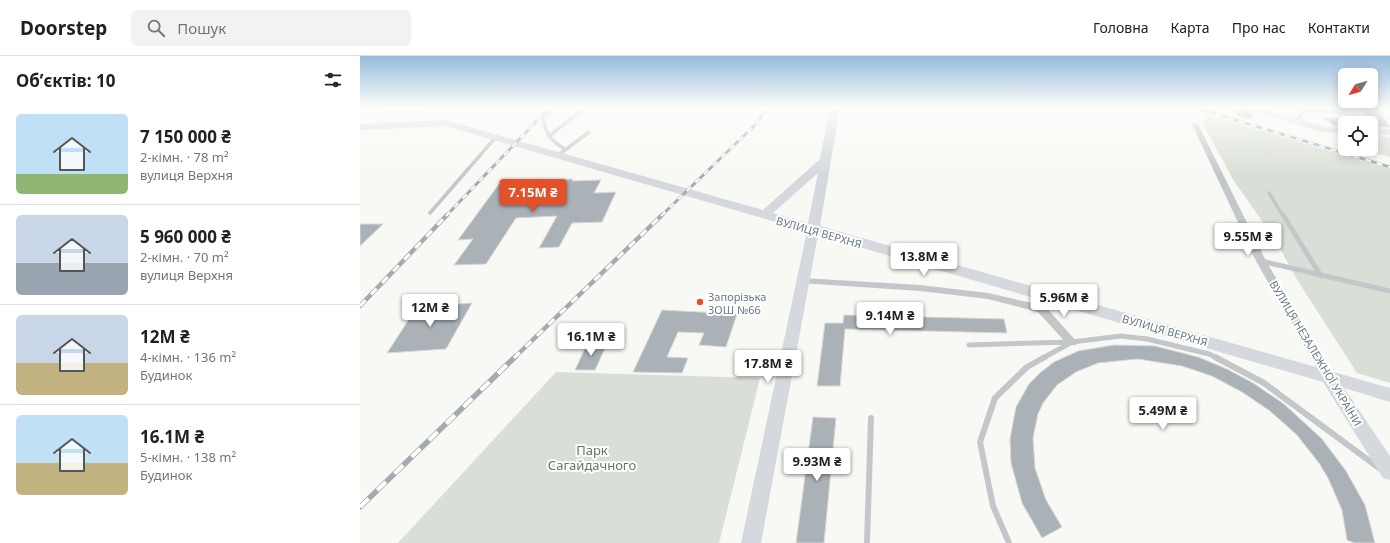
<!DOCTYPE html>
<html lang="uk">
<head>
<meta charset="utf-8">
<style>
  :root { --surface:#fff; --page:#f2f2f2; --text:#202124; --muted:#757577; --line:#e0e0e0; --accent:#e45029 }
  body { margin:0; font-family:"Noto Sans",sans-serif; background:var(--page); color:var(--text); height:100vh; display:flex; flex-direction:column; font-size:15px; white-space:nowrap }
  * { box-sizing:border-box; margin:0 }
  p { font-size:13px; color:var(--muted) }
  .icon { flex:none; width:22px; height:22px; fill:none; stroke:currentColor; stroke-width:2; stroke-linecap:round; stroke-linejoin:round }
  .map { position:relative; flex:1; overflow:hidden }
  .details { display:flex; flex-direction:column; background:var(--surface); width:360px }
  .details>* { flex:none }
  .needle { width:26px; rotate:233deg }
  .fabs { position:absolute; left:978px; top:12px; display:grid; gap:8px }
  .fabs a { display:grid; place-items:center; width:40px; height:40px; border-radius:6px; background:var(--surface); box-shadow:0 2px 10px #0003; font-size:20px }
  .price { position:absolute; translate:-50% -34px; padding:0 9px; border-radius:4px; background:#fff; color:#222; font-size:13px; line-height:26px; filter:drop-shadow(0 1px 2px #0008) }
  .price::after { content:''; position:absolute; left:50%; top:24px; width:12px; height:9px; margin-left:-6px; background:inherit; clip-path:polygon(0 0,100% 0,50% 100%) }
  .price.active { background:var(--accent); color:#fff }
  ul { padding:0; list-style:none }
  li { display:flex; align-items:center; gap:12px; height:100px; padding:0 16px }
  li+li { border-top:1px solid var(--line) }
  li span { display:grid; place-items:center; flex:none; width:112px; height:80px; border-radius:6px; color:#555 }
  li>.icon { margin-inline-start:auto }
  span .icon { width:48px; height:48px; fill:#fffc; stroke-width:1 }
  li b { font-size:17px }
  h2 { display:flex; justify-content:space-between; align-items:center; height:48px; padding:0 16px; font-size:17px }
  header { display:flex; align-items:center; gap:24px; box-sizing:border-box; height:56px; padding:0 20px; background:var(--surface); border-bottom:1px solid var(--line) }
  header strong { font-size:19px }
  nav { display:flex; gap:22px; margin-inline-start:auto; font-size:14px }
  .search { width:280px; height:36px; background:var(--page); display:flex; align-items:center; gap:10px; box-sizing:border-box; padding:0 14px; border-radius:6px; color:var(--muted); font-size:15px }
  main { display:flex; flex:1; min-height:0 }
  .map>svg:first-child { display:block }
  .green { fill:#d9dfd6 }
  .building { fill:#aab2b8; stroke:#d9d9d7 }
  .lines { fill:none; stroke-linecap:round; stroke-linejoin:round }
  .lane-far2 { stroke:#c3c7ca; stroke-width:3.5 }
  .lane-far1 { stroke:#c3c7ca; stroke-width:5 }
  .lane { stroke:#c3c7ca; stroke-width:6 }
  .street { fill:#c3c7ca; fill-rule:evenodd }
  .secondary { fill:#d5d9dd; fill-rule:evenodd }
  .rail-far2-casing { stroke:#a4abb0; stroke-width:3 }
  .rail-far1-casing { stroke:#a4abb0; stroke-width:4.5 }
  .rail-casing { stroke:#a4abb0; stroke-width:5.5 }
  .rail-far2 { stroke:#fff; stroke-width:2; stroke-dasharray:6; stroke-linecap:butt }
  .rail-far1 { stroke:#fff; stroke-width:3; stroke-dasharray:8; stroke-linecap:butt }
  .rail { stroke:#fff; stroke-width:4; stroke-dasharray:12; stroke-linecap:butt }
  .poi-dot { fill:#e45029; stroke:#fff; stroke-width:1.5 }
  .labels { text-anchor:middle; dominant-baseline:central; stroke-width:4; stroke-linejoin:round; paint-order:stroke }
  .street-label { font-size:11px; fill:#677986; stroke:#fff }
  .poi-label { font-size:11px; fill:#677986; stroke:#fff; text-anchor:start }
  .near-park-label { font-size:13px; fill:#667862; stroke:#fff }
</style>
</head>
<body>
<header>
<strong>Doorstep</strong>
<div class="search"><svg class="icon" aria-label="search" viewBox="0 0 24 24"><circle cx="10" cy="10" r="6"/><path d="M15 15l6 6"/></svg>Пошук</div>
<nav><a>Головна</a><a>Карта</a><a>Про нас</a><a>Контакти</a></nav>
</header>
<main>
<section class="details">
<h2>Об’єктів: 10<svg class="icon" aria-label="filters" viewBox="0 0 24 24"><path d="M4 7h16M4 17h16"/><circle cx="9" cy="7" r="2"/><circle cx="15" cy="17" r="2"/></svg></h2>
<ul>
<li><span style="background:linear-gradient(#bfe0f5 75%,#8fb573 0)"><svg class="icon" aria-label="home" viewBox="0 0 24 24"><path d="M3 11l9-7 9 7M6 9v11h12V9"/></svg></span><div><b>7 150 000 ₴</b><p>2-кімн. · 78 m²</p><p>вулиця Верхня</p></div></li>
<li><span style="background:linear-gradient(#c9d6e8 60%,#9aa5b1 0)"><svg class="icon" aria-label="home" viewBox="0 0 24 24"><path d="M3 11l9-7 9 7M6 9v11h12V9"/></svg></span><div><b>5 960 000 ₴</b><p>2-кімн. · 70 m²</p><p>вулиця Верхня</p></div></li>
<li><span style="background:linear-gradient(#c9d6e8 60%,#c2b280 0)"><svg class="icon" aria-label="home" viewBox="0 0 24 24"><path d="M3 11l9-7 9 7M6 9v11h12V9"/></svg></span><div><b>12M ₴</b><p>4-кімн. · 136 m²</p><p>Будинок</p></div></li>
<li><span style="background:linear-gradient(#bfe0f5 60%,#c2b280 0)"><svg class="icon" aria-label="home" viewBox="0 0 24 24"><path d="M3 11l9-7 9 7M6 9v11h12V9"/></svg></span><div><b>16.1M ₴</b><p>5-кімн. · 138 m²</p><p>Будинок</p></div></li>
</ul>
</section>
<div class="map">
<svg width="1030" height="487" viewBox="0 0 1030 487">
  <rect width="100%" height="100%" fill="#f8f8f5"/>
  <!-- green -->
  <path class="green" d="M 848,59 L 1030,113 L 1030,327 L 997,317 L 936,222 L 916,185 L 874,125 L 842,66 Z
    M 1011,80 L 1030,81 L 1030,101 L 1000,93 L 1011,93 Z
    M 196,316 L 400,322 L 359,487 L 38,487 Z"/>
  <!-- building -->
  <path class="building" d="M 878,51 L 882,51 L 885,54 L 895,58 L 889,63 L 876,59 Z
    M 1001,51 L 1017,51 L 1030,71 L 1015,71 Z
    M 963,62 L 985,62 L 985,70 L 974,70 Z
    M 213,123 L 212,125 L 241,124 L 234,137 L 256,136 L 242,166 L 212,167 L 199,191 L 179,192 L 197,160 L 156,162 L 126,208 L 94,209 L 113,183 L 98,184 L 139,128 L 154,128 L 156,125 Z
    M 0,168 L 23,168 L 0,190 Z
    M 112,247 L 86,293 L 27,297 L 57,251 Z
    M 302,254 L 377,258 L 366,291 L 339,289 L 344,277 L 318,276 L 307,301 L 328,302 L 322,317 L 273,316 Z
    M 484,259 L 644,263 L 647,277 L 485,273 L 480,330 L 457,330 L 465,267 L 483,267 Z
    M 227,288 L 247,288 L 235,314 L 215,314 Z
    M 754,289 L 795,290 L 838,301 L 867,313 L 893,327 L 924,348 L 962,383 L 986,415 L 1005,449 L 1015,487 L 994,487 L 987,484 L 982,454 L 968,422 L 959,407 L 937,379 L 910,355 L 882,336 L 852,320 L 822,310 L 778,303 L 738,307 L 716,316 L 697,329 L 683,347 L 678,358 L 673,382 L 675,412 L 686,444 L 702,471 L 682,482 L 662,447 L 651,407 L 650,383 L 656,351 L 669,328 L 681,316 L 694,306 L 718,295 Z
    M 453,361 L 476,362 L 464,487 L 436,487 Z"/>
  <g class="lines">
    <!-- lane-far2 -->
    <path class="lane-far2" d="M 20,51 L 71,51
      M 194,51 L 183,63 C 186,78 192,86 205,93
      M 940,51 L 946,56
      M 934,65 L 946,55 L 982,56 L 984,55 L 982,51
      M 189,80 L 226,51
      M 197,100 L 229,76
      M 909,137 L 923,160
      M 70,157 L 135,82"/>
    <!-- lane-far1 -->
    <path class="lane-far1" d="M 923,159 L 961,220
      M 901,205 L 1030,235
      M 609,289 L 711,286
      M 683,302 L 712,286 L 761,280 L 787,283 L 849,298 L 857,302"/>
    <!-- lane -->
    <path class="lane" d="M 855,301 L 904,327 L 1030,420
      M 507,487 L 511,362
      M 649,487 L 633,450 L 620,386 L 635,342 L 667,311 L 685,301"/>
    <!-- street -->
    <path class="street" d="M 833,67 L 838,68 L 906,205 L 972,318 L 974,321 L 972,324 L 968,326 L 964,324 L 896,205 L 832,68 Z
      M 443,222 L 560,229 L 628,237 L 685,250 L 717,286 L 716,289 L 708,289 L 678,256 L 628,243 L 560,235 L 440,227 L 438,225 L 440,223 Z"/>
    <!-- secondary -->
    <path class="secondary" d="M 470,51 L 480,51 L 460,170 L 1030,332 L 1030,346 L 984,332 L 1030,400 L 1030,424 L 1023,422 L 963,326 L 458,179 L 401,487 L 381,487 L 447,175 L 85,70 L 0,74 L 0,68 L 85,64 L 403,154 L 460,103 ZM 458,117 L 448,167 L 413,157 Z
      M 883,51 L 897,51 L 966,71 L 985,72 L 985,78 L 962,76 L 885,53 Z
      M 1011,72 L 1030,73 L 1030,79 L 1011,78 Z"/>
    <defs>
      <path id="rail-far2" d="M 833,51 L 1030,111
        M 86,160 L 190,51
        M 301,160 L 399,65 L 406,51"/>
      <path id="rail-far1" d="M 0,250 L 87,159
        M 154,302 L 302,159"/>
      <path id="rail" d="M 0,451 L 155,301"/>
    </defs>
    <!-- rail-far2 casing -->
    <use href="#rail-far2" class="rail-far2-casing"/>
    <!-- rail-far1 casing -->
    <use href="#rail-far1" class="rail-far1-casing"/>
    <!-- rail casing -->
    <use href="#rail" class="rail-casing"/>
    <!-- rail-far2 -->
    <use href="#rail-far2" class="rail-far2"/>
    <!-- rail-far1 -->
    <use href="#rail-far1" class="rail-far1"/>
    <!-- rail -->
    <use href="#rail" class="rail"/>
  </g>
  <!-- sky -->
  <linearGradient id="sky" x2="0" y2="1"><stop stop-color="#95bbdc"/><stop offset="0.43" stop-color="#fcfcfa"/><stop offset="1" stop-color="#fcfcfa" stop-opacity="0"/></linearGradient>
  <rect width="1030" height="119" fill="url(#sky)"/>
  <!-- markers -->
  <circle class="poi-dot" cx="340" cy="246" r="4"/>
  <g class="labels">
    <!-- street labels -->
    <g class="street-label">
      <text transform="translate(459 176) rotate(16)">ВУЛИЦЯ ВЕРХНЯ</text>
      <text transform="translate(805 274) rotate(16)">ВУЛИЦЯ ВЕРХНЯ</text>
      <text transform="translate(956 297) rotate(59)">ВУЛИЦЯ НЕЗАЛЕЖНОЇ УКРАЇНИ</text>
    </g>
    <!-- poi labels -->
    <g class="poi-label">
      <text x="348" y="240">Запорізька<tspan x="348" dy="13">ЗОШ №66</tspan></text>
    </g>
    <!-- near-park labels -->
    <g class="near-park-label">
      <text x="232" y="394">Парк<tspan x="232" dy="15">Сагайдачного</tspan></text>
    </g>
  </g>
</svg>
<div class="fabs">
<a><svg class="needle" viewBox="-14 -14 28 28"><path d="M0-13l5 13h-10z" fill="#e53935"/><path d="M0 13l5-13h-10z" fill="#757577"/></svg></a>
<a><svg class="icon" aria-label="locate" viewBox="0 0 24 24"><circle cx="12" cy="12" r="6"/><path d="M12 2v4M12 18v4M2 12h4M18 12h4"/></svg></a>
</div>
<b class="price active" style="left:173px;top:157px">7.15M ₴</b>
<b class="price" style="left:888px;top:201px">9.55M ₴</b>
<b class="price" style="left:564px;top:221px">13.8M ₴</b>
<b class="price" style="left:704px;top:262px">5.96M ₴</b>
<b class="price" style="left:70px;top:272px">12M ₴</b>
<b class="price" style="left:530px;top:280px">9.14M ₴</b>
<b class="price" style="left:231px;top:301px">16.1M ₴</b>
<b class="price" style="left:408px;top:328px">17.8M ₴</b>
<b class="price" style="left:803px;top:375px">5.49M ₴</b>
<b class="price" style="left:457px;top:426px">9.93M ₴</b>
</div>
</main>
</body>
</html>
